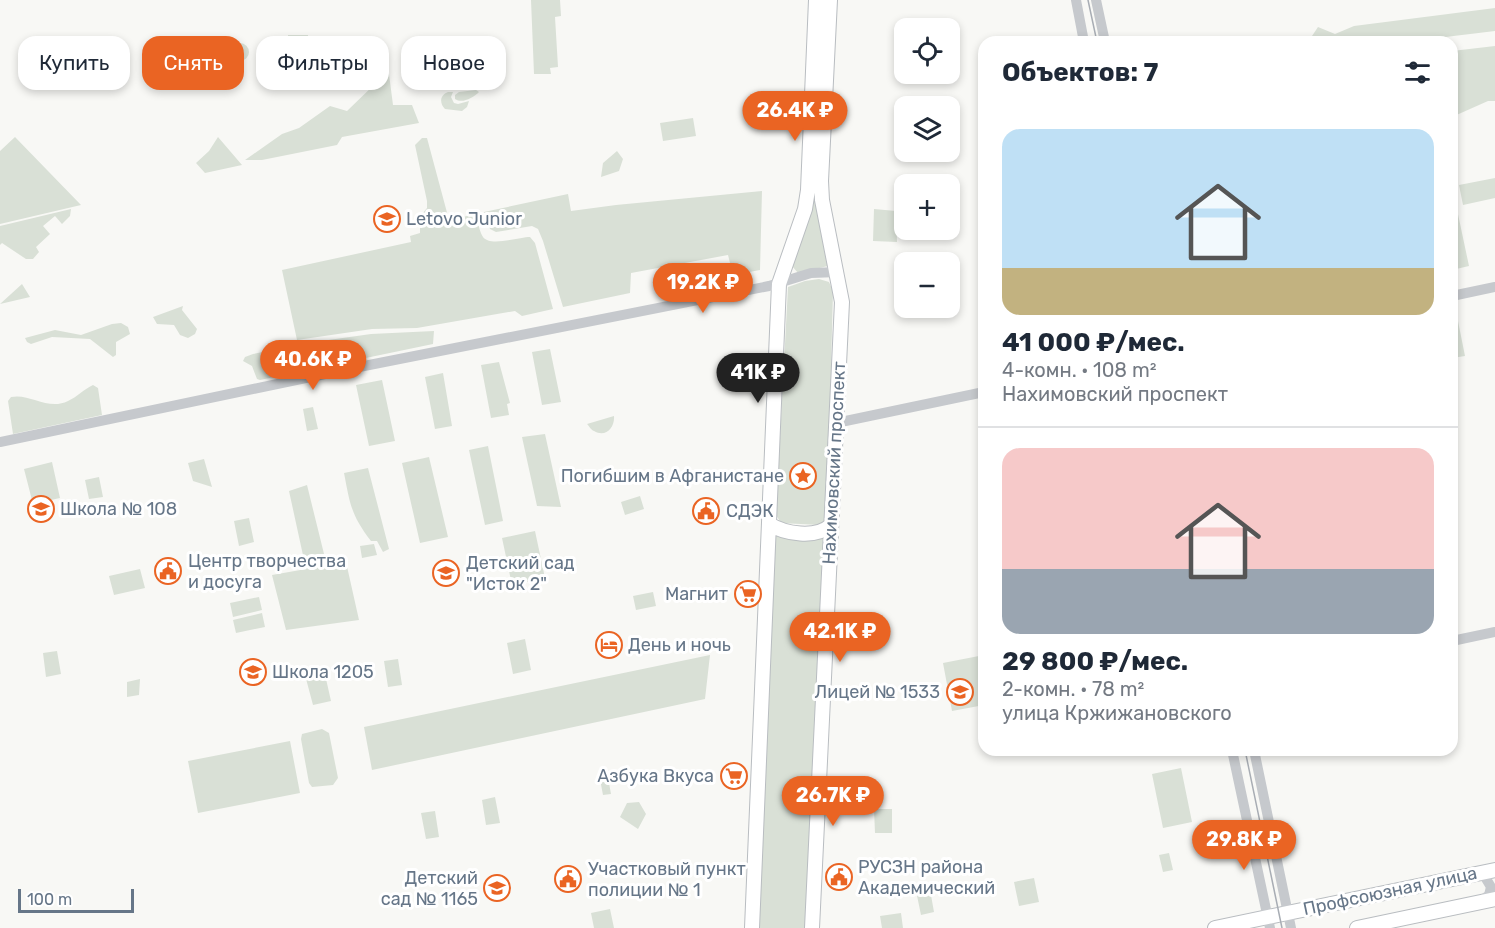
<!DOCTYPE html>
<html lang="ru">
<head>
<meta charset="utf-8">
<style>
  :root { --surface:#fff; --page:#f2f2f3; --text:#1f2937; --muted:#747a83; --line:#e0e1e3; --accent:#ea6423 }
  body { margin:0; font-family:Rubik,sans-serif; background:var(--page); color:var(--text); height:100vh; display:flex; flex-direction:column; font-size:22px; white-space:nowrap }
  * { box-sizing:border-box; margin:0 }
  p { font-size:20px; color:var(--muted) }
  .icon { flex:none; width:33px; height:33px; fill:none; stroke:currentColor; stroke-width:2; stroke-linecap:round; stroke-linejoin:round }
  .map { position:relative; flex:1; overflow:hidden }
  .panel { position:absolute; left:978px; top:36px; width:480px; height:720px; display:flex; flex-direction:column; background:var(--surface); border-radius:18px; box-shadow:0 3px 9px #0003 }
  .panel>* { flex:none }
  .top-card { position:absolute; left:18px; top:36px; width:570px; height:54px; display:flex; gap:12px }
  .fabs { position:absolute; left:894px; top:18px; display:grid; gap:12px }
  .fabs a { display:grid; place-items:center; width:66px; height:66px; border-radius:12px; background:var(--surface); box-shadow:0 3px 9px #0003; font-size:30px }
  .scale { position:absolute; left:18px; bottom:15px; width:116px; box-sizing:border-box; padding-left:6px; border:3px solid #667688; border-top:0; font-size:16px; line-height:21px; white-space:nowrap; color:#667688; -webkit-text-stroke:4px #fff; paint-order:stroke }
  .price { position:absolute; translate:-50% -51px; padding:0 14px; border-radius:21px; background:var(--accent); color:#fff; font-size:20px; line-height:39px; filter:drop-shadow(0 2px 3px #0008) }
  .price::after { content:''; position:absolute; left:50%; top:36px; width:18px; height:14px; margin-left:-9px; background:inherit; clip-path:polygon(0 0,100% 0,50% 100%) }
  .price.current { background:#222; color:#fff }
  ul { padding:0; list-style:none }
  li { display:grid; align-content:center; gap:12px; height:318px; padding:0 24px }
  li+li { border-top:2px solid var(--line) }
  li span { display:grid; place-items:center; height:186px; border-radius:18px; color:#555 }
  li>.icon { margin-inline-start:auto }
  span .icon { width:108px; height:108px; fill:#fffc; stroke-width:1 }
  li b { font-size:26px }
  h2 { display:flex; justify-content:space-between; align-items:center; height:72px; padding:0 24px; font-size:26px }
  .pill { padding:0 21px; border-radius:18px; background:var(--surface); box-shadow:0 3px 9px #0003; font-size:21px; line-height:54px }
  .pill.current { background:var(--accent); color:#fff }
  .map>svg:first-child { display:block }
  .green { fill:#d9e0d6 }
  .lines { fill:none; stroke-linecap:round; stroke-linejoin:round }
  .major-casing { stroke:#b9bdc1; stroke-width:16 }
  .minor { stroke:#c6c9cd; stroke-width:10 }
  .major { stroke:#fff; stroke-width:14 }
  .tram { stroke:#a8adb4; stroke-width:1.5 }
  .labels { text-anchor:middle; dominant-baseline:central; stroke-width:6; stroke-linejoin:round; paint-order:stroke }
  .poi-label { font-size:18px; fill:#667688; stroke:#fff; text-anchor:start }
  .street-label { font-size:18px; fill:#667688; stroke:#fff }
</style>
</head>
<body>
<div class="map">
<svg width="1495" height="928" viewBox="0 0 1495 928">
  <rect width="100%" height="100%" fill="#f8f8f5"/>
  <!-- green -->
  <path class="green" d="M 531,0 L 560,0 L 561,16 L 555,17 L 558,67 L 550,68 L 551,74 L 534,74 Z
    M 1495,8 L 1495,31 L 1404,42 L 1308,42 L 1318,27 L 1335,34 L 1354,26 Z
    M 288,35 L 308,35 L 308,50 L 288,50 Z
    M231 52a9 9 0 1 1 18 0a9 9 0 1 1-18 0Z
    M 1495,46 L 1495,101 L 1488,101 L 1452,117 L 1452,51 Z
    M 389,74 L 393,105 L 412,105 L 419,123 L 342,137 L 337,145 L 262,160 L 245,160 L 282,134 L 299,128 L 330,106 L 347,111 L 378,81 Z
    M 476,90 L 479,92 C 473,98 462,104 455,99 L 455,95 L 459,92 Z
    M 448,92 L 453,92 L 451,97 L 454,103 L 458,104 L 469,101 L 467,107 L 462,111 L 445,109 C 439,103 440,95 448,92 Z
    M 693,118 L 696,136 L 663,141 L 660,123 Z
    M 15,137 L 81,205 L 0,224 L 0,151 Z
    M 218,137 L 242,165 L 205,173 L 196,163 L 209,151 Z
    M 422,138 L 427,138 L 449,220 L 476,214 C 478,221 479,231 483,237 C 490,247 519,237 530,237 L 535,243 L 553,309 L 522,316 L 515,311 L 417,328 L 372,329 L 297,340 L 282,270 L 411,242 L 410,236 L 420,233 L 420,223 L 417,220 L 427,208 L 427,201 L 415,145 Z
    M 617,151 L 623,159 L 619,171 L 601,177 L 603,163 Z
    M 1495,178 L 1495,198 L 1463,205 L 1459,185 Z
    M 815,190 L 828,266 L 798,273 L 792,266 Z
    M 762,191 L 760,270 L 733,275 L 728,255 L 631,273 L 630,293 L 563,307 L 543,241 L 538,229 L 532,226 L 496,232 L 490,229 L 484,212 L 568,194 L 571,211 L 616,205 Z
    M 1455,200 L 1469,266 L 1452,270 L 1452,201 Z
    M 71,209 L 70,216 L 62,224 L 55,216 L 43,226 L 50,234 L 36,247 L 39,252 L 33,259 L 26,259 L 2,243 L 0,245 L 0,226 Z
    M 874,209 L 896,211 L 897,242 L 873,241 Z
    M 819,279 L 829,282 L 833,291 L 827,518 L 820,525 L 781,523 L 776,515 L 788,287 L 805,281 Z
    M 22,284 L 30,297 L 0,304 Z
    M 183,306 L 182,310 L 197,329 L 195,334 L 188,338 L 180,335 L 174,325 L 157,324 L 153,317 Z
    M 1456,311 L 1465,356 L 1452,358 L 1452,312 Z
    M 121,323 L 128,327 L 130,334 L 116,342 L 116,355 L 113,357 L 90,339 L 52,337 L 31,344 L 27,342 L 25,338 L 55,330 L 81,335 L 112,324 Z
    M 434,331 L 433,344 L 260,380 L 257,379 L 252,366 L 243,361 L 245,357 L 253,354 L 307,343 L 371,334 Z
    M 550,349 L 561,402 L 542,405 L 532,352 Z
    M 499,362 L 510,403 L 507,404 L 509,415 L 491,418 L 481,365 Z
    M 443,373 L 452,426 L 435,429 L 425,377 Z
    M 382,380 L 395,441 L 369,446 L 356,385 Z
    M 93,385 L 98,388 L 102,415 L 13,434 L 8,401 L 11,397 C 30,393 48,411 68,401 C 77,397 84,389 93,385 Z
    M 313,407 L 318,429 L 307,431 L 303,409 Z
    M 614,416 C 615,427 606,438 594,431 C 591,430 589,426 587,424 Z
    M 545,434 L 561,507 L 537,506 L 522,437 Z
    M 488,446 L 503,521 L 485,525 L 469,450 Z
    M 429,457 L 448,537 L 420,543 L 402,463 Z
    M 204,459 L 212,487 L 193,481 L 188,463 Z
    M 52,462 L 60,498 L 33,504 L 24,469 Z
    M 368,468 L 389,549 L 383,552 L 377,541 L 371,541 C 351,515 350,504 344,473 Z
    M 99,477 L 103,497 L 89,499 L 85,480 Z
    M 307,485 L 327,566 L 346,562 L 359,620 L 286,630 L 272,575 L 306,569 L 289,491 Z
    M 640,496 L 644,509 L 625,515 L 621,502 Z
    M 249,518 L 254,542 L 239,546 L 234,521 Z
    M 535,531 L 545,578 L 512,585 L 502,538 Z
    M 774,536 L 825,538 L 807,928 L 759,928 Z
    M 374,544 L 377,555 L 362,558 L 360,546 Z
    M 140,569 L 145,588 L 114,595 L 109,576 Z
    M 653,592 L 656,606 L 636,610 L 633,596 Z
    M 259,597 L 262,610 L 233,617 L 230,603 Z
    M 262,613 L 265,627 L 236,633 L 233,620 Z
    M 525,639 L 531,670 L 513,674 L 507,643 Z
    M 57,651 L 61,674 L 46,677 L 43,653 Z
    M 710,655 L 705,699 L 372,770 L 364,727 Z
    M 984,655 L 984,705 L 952,711 L 943,663 Z
    M 398,659 L 402,685 L 388,687 L 384,661 Z
    M 324,670 L 331,701 L 313,705 L 305,675 Z
    M 140,679 L 139,695 L 127,697 L 127,682 Z
    M 322,729 L 329,733 L 338,778 L 333,785 L 312,787 L 309,783 L 301,739 L 302,734 Z
    M 290,741 L 300,793 L 198,813 L 188,761 Z
    M 1181,768 L 1192,822 L 1163,828 L 1152,774 Z
    M 607,772 L 611,794 L 603,795 L 599,774 Z
    M 495,797 L 500,823 L 486,825 L 482,800 Z
    M 639,802 L 646,814 L 638,829 L 620,817 L 627,803 Z
    M 874,809 L 892,809 L 892,833 L 875,833 Z
    M 435,811 L 439,837 L 426,839 L 421,813 Z
    M 1169,853 L 1173,870 L 1163,872 L 1159,855 Z
    M 1034,878 L 1039,902 L 1019,906 L 1014,882 Z
    M 929,884 L 934,912 L 921,915 L 915,886 Z
    M 610,909 L 614,928 L 594,928 L 591,913 Z
    M 901,913 L 903,928 L 882,928 L 880,916 Z"/>
  <g class="lines">
    <defs>
      <path id="major" d="M 769,524 C 785,534 816,539 831,525
        M 752,928 L 779,284 L 805,209 L 808,190 L 816,0
        M 812,928 L 842,302 L 822,200 L 821,181 L 830,0
        M 1215,928 L 1495,870
        M 1357,928 L 1495,899"/>
    </defs>
    <!-- major casing -->
    <use href="#major" class="major-casing"/>
    <!-- minor -->
    <path class="minor" d="M 1076,0 L 1084,42
      M 1096,0 L 1105,42
      M 1452,296 L 1495,287
      M 836,423 L 984,392
      M 0,442 L 349,369 L 769,286 L 811,273 L 838,272
      M 1452,641 L 1495,632
      M 1232,750 L 1270,928
      M 1254,750 L 1291,928
      M 1476,874 L 1485,877 L 1491,887 L 1489,895 L 1480,902"/>
    <!-- major -->
    <use href="#major" class="major"/>
    <!-- tram -->
    <path class="tram" d="M 1088,0 L 1097,42
      M 1245,750 L 1282,928"/>
  </g>
  <!-- icons -->
  <defs>
    <symbol id="school-ring" viewBox="-11 -11 22 22"><circle r="9.5" fill="#fff" stroke="#ea6423" stroke-width="1.5"/><path d="M0-5L7-2L0 1L-7-2ZM-4 1L0 2.5L4 1V4Q0 6-4 4Z" fill="#ea6423"/></symbol>
    <symbol id="sight-ring" viewBox="-11 -11 22 22"><circle r="9.5" fill="#fff" stroke="#ea6423" stroke-width="1.5"/><path d="M0-6L1.8-2.2L6-1.7L2.9 1.2L3.7 5.4L0 3.3L-3.7 5.4L-2.9 1.2L-6-1.7L-1.8-2.2Z" fill="#ea6423"/></symbol>
    <symbol id="civic-ring" viewBox="-11 -11 22 22"><circle r="9.5" fill="#fff" stroke="#ea6423" stroke-width="1.5"/><path d="M-.6-6.5H3V-4.5H.6V-3L4-1V1h2V6H-6V1h2V-1L-.6-3ZM-1.2 2.5V6h2.4V2.5Z" fill="#ea6423"/></symbol>
    <symbol id="supermarket-ring" viewBox="-11 -11 22 22"><circle r="9.5" fill="#fff" stroke="#ea6423" stroke-width="1.5"/><path d="M-6-5.5h2.5l.6 2H6L4.5 2H-2.5L-4.4-4H-6ZM-1.5 3.2a1.3 1.3 0 1 0 .1 0ZM3 3.2a1.3 1.3 0 1 0 .1 0Z" fill="#ea6423"/></symbol>
    <symbol id="hotel-ring" viewBox="-11 -11 22 22"><circle r="9.5" fill="#fff" stroke="#ea6423" stroke-width="1.5"/><path d="M-6-4.5h1.5V1H6V5H4.5V3h-9V5H-6ZM-4 0a1.8 1.8 0 1 1 3.6 0ZM.5 0V-2.5h3Q6-2.5 6 0Z" fill="#ea6423"/></symbol>
  </defs>
  <g fill-rule="evenodd">
    <use href="#school-ring" x="372" y="204" width="30" height="30"/>
    <use href="#sight-ring" x="788" y="461" width="30" height="30"/>
    <use href="#school-ring" x="26" y="494" width="30" height="30"/>
    <use href="#civic-ring" x="691" y="496" width="30" height="30"/>
    <use href="#civic-ring" x="153" y="556" width="30" height="30"/>
    <use href="#school-ring" x="431" y="558" width="30" height="30"/>
    <use href="#supermarket-ring" x="733" y="579" width="30" height="30"/>
    <use href="#hotel-ring" x="594" y="630" width="30" height="30"/>
    <use href="#school-ring" x="238" y="657" width="30" height="30"/>
    <use href="#school-ring" x="945" y="677" width="30" height="30"/>
    <use href="#supermarket-ring" x="719" y="761" width="30" height="30"/>
    <use href="#civic-ring" x="824" y="862" width="30" height="30"/>
    <use href="#civic-ring" x="553" y="864" width="30" height="30"/>
    <use href="#school-ring" x="482" y="873" width="30" height="30"/>
  </g>
  <g class="labels">
    <!-- poi labels -->
    <g class="poi-label">
      <text x="406" y="219">Letovo Junior</text>
      <text x="784" y="476" text-anchor="end">Погибшим в Афганистане</text>
      <text x="60" y="509">Школа № 108</text>
      <text x="726" y="511">СДЭК</text>
      <text x="188" y="561">Центр творчества<tspan x="188" dy="21">и досуга</tspan></text>
      <text x="466" y="563">Детский сад<tspan x="466" dy="21">"Исток 2"</tspan></text>
      <text x="728" y="594" text-anchor="end">Магнит</text>
      <text x="628" y="645">День и ночь</text>
      <text x="272" y="672">Школа 1205</text>
      <text x="940" y="692" text-anchor="end">Лицей № 1533</text>
      <text x="714" y="776" text-anchor="end">Азбука Вкуса</text>
      <text x="858" y="867">РУСЗН района<tspan x="858" dy="21">Академический</tspan></text>
      <text x="588" y="869">Участковый пункт<tspan x="588" dy="21">полиции № 1</tspan></text>
      <text x="478" y="878" text-anchor="end">Детский<tspan x="478" dy="21">сад № 1165</tspan></text>
    </g>
    <!-- street labels -->
    <g class="street-label">
      <text transform="translate(834 463) rotate(-87)">Нахимовский проспект</text>
      <text transform="translate(1390 891) rotate(-12)">Профсоюзная улица</text>
    </g>
  </g>
</svg>
<div class="fabs">
<a><svg class="icon" aria-label="locate" viewBox="0 0 24 24"><circle cx="12" cy="12" r="6"/><path d="M12 2v4M12 18v4M2 12h4M18 12h4"/></svg></a>
<a><svg class="icon" aria-label="layers" viewBox="0 0 24 24"><path d="M12 4l9 5-9 5-9-5zM3 14l9 5 9-5"/></svg></a>
<a>+</a>
<a>−</a>
</div>
<div class="scale">100 m</div>
<b class="price" style="left:795px;top:142px">26.4K ₽</b>
<b class="price" style="left:703px;top:314px">19.2K ₽</b>
<b class="price" style="left:313px;top:391px">40.6K ₽</b>
<b class="price current" style="left:758px;top:404px">41K ₽</b>
<b class="price" style="left:840px;top:663px">42.1K ₽</b>
<b class="price" style="left:833px;top:827px">26.7K ₽</b>
<b class="price" style="left:1244px;top:871px">29.8K ₽</b>
<div class="top-card">
<a class="pill">Купить</a>
<a class="pill current">Снять</a>
<a class="pill">Фильтры</a>
<a class="pill">Новое</a>
</div>
<section class="panel">
<h2>Объектов: 7<svg class="icon" aria-label="filters" viewBox="0 0 24 24"><path d="M4 7h16M4 17h16"/><circle cx="9" cy="7" r="2"/><circle cx="15" cy="17" r="2"/></svg></h2>
<ul>
<li><span style="background:linear-gradient(#bfe0f5 75%,#c2b280 0)"><svg class="icon" aria-label="home" viewBox="0 0 24 24"><path d="M3 11l9-7 9 7M6 9v11h12V9"/></svg></span><div><b>41 000 ₽/мес.</b><p>4-комн. · 108 m²</p><p>Нахимовский проспект</p></div></li>
<li><span style="background:linear-gradient(#f6c9c9 65%,#9aa5b1 0)"><svg class="icon" aria-label="home" viewBox="0 0 24 24"><path d="M3 11l9-7 9 7M6 9v11h12V9"/></svg></span><div><b>29 800 ₽/мес.</b><p>2-комн. · 78 m²</p><p>улица Кржижановского</p></div></li>
</ul>
</section>
</div>
</body>
</html>
